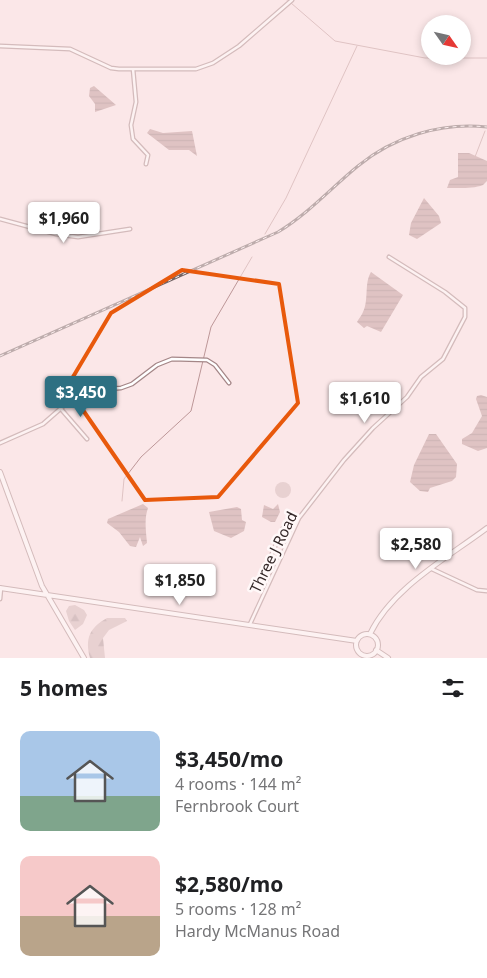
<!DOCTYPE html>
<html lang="en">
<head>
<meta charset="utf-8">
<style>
  :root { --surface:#fff; --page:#f6f6f6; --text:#202124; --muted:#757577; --accent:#2e7082 }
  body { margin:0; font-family:"Noto Sans",sans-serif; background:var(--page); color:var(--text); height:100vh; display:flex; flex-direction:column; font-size:19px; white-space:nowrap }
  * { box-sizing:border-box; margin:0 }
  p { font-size:16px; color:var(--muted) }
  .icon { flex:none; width:28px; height:28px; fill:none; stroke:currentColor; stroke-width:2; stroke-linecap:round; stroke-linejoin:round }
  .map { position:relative; height:658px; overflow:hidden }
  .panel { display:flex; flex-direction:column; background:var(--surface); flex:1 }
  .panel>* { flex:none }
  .needle { width:32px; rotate:124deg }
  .fabs { position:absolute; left:421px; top:15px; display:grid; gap:10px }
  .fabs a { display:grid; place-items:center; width:50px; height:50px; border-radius:50%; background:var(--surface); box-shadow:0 2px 8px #0003; font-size:25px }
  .price { position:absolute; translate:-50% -42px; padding:0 11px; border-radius:5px; background:#fff; color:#222; font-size:16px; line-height:32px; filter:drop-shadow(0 1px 2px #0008) }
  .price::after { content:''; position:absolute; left:50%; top:30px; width:15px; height:11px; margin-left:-8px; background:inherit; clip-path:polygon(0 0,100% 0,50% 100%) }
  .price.on { background:var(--accent); color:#fff }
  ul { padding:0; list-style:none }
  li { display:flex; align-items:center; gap:15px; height:125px; padding:0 20px }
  li span { display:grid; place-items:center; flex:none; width:140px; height:100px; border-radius:10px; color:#555 }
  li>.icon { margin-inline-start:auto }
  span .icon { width:60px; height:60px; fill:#fffc; stroke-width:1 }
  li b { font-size:21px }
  h2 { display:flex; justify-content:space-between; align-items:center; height:60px; padding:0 20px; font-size:21px }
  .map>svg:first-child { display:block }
  .forest { fill:url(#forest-firs) }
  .pitch { fill:#d0b5b6 }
  .water { fill:url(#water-rules) }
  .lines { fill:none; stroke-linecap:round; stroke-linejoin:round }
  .stream { stroke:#bd9798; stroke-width:1 }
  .street-casing { stroke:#a48687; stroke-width:5 }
  .secondary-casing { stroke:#a48687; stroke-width:6 }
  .street { stroke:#fff; stroke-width:2.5 }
  .secondary { stroke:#fff; stroke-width:4 }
  .rail-casing { stroke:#726464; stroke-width:3 }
  .rail { stroke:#fff8f8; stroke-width:1; stroke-dasharray:4; stroke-linecap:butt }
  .marked { fill:none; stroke:#e8590c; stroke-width:4; stroke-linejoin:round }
  .labels { text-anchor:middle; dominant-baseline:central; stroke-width:5; stroke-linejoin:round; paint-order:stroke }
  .street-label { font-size:15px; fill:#342828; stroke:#fff8f8 }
</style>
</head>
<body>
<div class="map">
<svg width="487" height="658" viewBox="0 0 487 658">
  <defs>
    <pattern id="forest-firs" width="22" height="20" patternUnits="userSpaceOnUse" patternTransform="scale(1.25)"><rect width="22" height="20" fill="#d0b5b6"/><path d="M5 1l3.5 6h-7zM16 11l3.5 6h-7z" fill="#aa9394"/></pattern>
    <pattern id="water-rules" width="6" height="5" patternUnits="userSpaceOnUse" patternTransform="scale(1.25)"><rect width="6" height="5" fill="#bd9798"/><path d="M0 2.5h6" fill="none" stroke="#9a7b7c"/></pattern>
  </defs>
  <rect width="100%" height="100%" fill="#fbe7e8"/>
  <!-- forest -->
  <path class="forest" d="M 75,605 L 84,610 L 87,615 L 83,624 L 75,630 L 69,621 L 66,611 L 69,606 Z
    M 107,618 L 125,618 L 127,621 L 109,630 L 103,638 L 105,658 L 90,658 C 85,639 89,628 107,618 Z"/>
  <!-- pitch -->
  <path class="pitch" d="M275 490a8 8 0 1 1 16 0a8 8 0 1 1-16 0Z"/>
  <!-- water -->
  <path class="water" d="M 94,86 L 116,105 L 95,112 L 95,104 L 89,96 L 90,88 Z
    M 150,129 L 163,133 L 192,131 L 197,156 L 189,150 L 169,150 L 147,133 Z
    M 458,153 L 469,153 L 487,161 L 487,181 L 483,185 C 473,189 458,188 447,188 L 450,180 L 458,177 Z
    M 424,198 L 439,216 L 441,223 L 417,239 L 409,235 L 411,223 Z
    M 371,272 L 403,295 L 381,332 L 367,326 L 364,328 L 357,322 C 359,318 362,315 363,312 C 369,300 364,283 371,272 Z
    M 481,395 L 487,397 L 487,448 L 478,451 L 462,444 L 462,439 L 472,433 L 482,416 L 476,399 L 477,396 Z
    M 429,434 L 436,434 L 457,464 L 456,477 L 452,481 L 430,488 L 428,492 L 420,491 L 410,482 L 414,465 Z
    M 143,504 L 148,508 C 144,519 146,531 147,543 L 143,546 L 140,537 L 136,547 L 130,546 L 119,532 L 107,523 L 108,519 Z
    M 278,504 L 280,512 L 275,522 L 271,522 L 262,517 L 264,505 L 273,509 Z
    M 237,507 L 241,509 L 242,520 L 246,522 L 244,531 L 231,538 L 214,531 L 209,512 Z"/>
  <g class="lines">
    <!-- stream -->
    <path class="stream" d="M 287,0 L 288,0
      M 291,3 L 335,41 L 425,58 L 487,58
      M 475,157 L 485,131
      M 265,234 L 286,198 L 357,46
      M 122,501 L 124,479 L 141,457 L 191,411 L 211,327 L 252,257"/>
    <defs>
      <path id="street" d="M 0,46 L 70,49 L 111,68 L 119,69 L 196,69 L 213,63 L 239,46 L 292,0
        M 133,69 L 136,102 L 131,125 L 133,139 L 148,155 L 146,164
        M 0,219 L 56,234 L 78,237 L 130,229
        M 61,409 L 87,439
        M 0,443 L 43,424 L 75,396 L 90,390 L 121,388 L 132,384 L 157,365 L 172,359 L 207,360 L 215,365 L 229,383
        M 432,569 L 477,590 L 487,591
        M 268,583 L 261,579 L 283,528
        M 0,599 L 1,588
        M 250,624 L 299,518 L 344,460 L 373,428 L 407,397 L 421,377 L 443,359 L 465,317 L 465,308 L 445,292 L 389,257"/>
      <path id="secondary" d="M 0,472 L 42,586 L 84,658
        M 0,588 L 357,641
        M 370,634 C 392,588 447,558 487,528
        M356 645a11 11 0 1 1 22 0a11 11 0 1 1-22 0Z
        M 376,650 L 388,658"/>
    </defs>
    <!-- street casing -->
    <use href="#street" class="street-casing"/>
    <!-- secondary casing -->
    <use href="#secondary" class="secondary-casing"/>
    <!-- street -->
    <use href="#street" class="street"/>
    <!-- secondary -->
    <use href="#secondary" class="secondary"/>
    <defs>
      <path id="rail" d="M 0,356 L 278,232 C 308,214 331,188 358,166 C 393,137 441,122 487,127"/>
    </defs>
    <!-- rail casing -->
    <use href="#rail" class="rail-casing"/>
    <!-- rail -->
    <use href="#rail" class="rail"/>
  </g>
  <!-- marked area -->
  <path d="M0 0H487V658H0ZM 182,270 L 279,284 L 298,403 L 218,497 L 145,500 L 67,387 L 111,313 Z" fill="#fbe7e8" fill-opacity=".55" fill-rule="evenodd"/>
  <path class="marked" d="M 182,270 L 279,284 L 298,403 L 218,497 L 145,500 L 67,387 L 111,313 Z"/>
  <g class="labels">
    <!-- street labels -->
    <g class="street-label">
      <text transform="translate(273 552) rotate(-64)">Three J Road</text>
    </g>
  </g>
</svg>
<div class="fabs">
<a><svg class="needle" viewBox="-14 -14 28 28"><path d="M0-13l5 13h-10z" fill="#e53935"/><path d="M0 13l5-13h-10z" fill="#757577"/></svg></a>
</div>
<b class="price" style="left:64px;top:244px">$1,960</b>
<b class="price on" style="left:81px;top:418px">$3,450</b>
<b class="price" style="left:365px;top:424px">$1,610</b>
<b class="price" style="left:416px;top:570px">$2,580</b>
<b class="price" style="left:180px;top:606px">$1,850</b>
</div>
<section class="panel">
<h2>5 homes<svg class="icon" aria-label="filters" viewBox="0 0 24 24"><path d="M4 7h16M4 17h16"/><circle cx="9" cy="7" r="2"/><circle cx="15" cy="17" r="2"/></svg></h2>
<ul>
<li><span style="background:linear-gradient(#a9c7e8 65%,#7fa58c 0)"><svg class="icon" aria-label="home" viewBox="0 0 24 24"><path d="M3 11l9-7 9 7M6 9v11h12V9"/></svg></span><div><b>$3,450/mo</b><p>4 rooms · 144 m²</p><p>Fernbrook Court</p></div></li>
<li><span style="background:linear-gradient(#f6c9c9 60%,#b9a48a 0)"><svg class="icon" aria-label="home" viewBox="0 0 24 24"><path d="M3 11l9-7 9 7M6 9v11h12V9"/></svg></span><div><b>$2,580/mo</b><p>5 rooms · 128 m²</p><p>Hardy McManus Road</p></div></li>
</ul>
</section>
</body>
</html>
